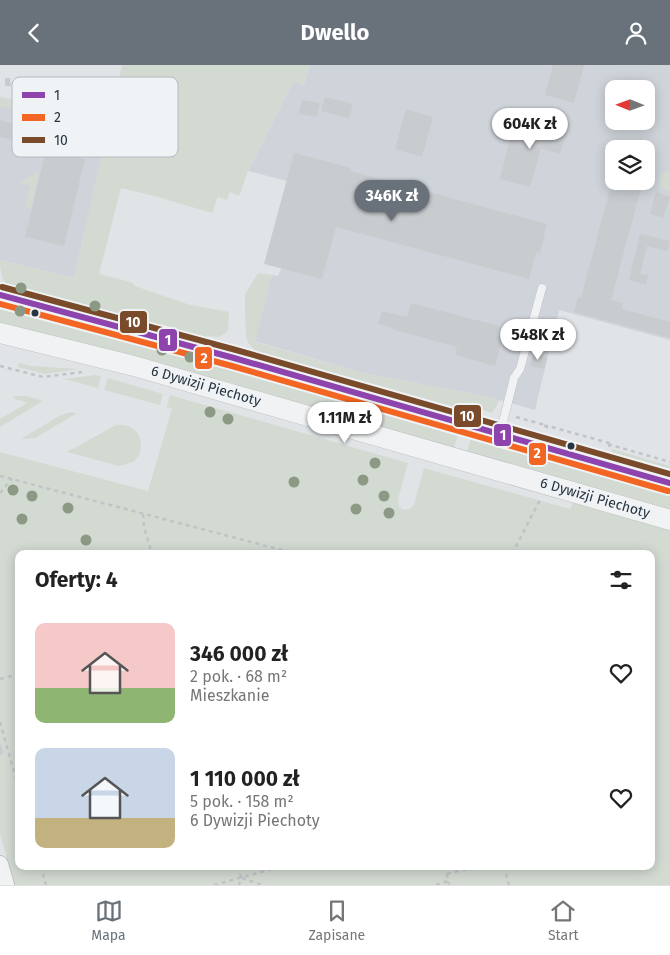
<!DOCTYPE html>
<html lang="pl">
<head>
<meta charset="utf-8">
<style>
  :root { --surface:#fff; --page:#f6f6f6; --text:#222; --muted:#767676; --line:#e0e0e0; --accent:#69727a }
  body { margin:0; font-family:"Fira Sans",sans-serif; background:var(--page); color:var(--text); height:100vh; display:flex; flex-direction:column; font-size:19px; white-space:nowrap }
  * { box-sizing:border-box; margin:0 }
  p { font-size:16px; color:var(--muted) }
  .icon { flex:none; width:28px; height:28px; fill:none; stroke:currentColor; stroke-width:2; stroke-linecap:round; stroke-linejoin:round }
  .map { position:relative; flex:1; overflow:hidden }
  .drawer { position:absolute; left:15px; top:485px; width:640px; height:320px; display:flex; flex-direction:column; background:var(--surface); border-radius:10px; box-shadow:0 2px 12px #0003 }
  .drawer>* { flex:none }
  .needle { width:32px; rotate:271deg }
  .tools { position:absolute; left:605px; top:15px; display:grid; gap:10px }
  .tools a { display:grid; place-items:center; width:50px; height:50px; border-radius:10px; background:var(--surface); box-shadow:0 2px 12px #0003; font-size:25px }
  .price { position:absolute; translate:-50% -42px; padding:0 11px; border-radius:18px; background:#fff; color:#222; font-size:16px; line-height:32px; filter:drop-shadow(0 1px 2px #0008) }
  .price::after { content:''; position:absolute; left:50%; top:30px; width:15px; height:11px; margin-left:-8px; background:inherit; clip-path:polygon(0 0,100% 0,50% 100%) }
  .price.active { background:var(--accent); color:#fff }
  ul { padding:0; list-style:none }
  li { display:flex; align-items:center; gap:15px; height:125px; padding:0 20px }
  li span { display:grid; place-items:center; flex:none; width:140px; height:100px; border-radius:10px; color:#555 }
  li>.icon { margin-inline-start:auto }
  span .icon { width:60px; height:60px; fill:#fffc; stroke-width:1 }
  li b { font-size:21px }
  h2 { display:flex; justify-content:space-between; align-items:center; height:60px; padding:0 20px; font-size:21px }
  header { display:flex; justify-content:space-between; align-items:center; height:65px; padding:0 20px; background:var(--accent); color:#fff; font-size:22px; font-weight:700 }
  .dock { display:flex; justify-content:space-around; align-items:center; height:70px; border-top:1px solid var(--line); background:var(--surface); font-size:14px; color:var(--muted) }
  .dock a { display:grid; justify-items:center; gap:2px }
  .dock .active { color:var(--accent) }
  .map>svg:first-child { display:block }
  .built { fill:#cfd4da; fill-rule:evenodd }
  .green { fill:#d3dad2; fill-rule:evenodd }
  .building { fill:#c9cccf }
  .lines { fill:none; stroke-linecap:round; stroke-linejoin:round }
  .service-casing { stroke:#bfc2c5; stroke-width:9 }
  .minor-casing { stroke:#bfc2c5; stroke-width:18 }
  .tertiary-casing { stroke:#bfc2c5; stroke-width:21 }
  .path { stroke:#c0c4c7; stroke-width:2.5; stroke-dasharray:4 4; stroke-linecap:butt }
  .service { stroke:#f1f2f3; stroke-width:8 }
  .minor { stroke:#f1f2f3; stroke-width:16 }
  .tertiary { stroke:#f1f2f3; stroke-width:20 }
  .bus-1-casing { stroke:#eff3f6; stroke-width:10 }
  .bus-2-casing { stroke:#eff3f6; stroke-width:10 }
  .bus-3-casing { stroke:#eff3f6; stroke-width:10 }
  .bus-1 { stroke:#8e44ad; stroke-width:6 }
  .bus-2 { stroke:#f26522; stroke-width:6 }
  .bus-3 { stroke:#7a4b2a; stroke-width:6 }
  .tree { fill:#8b9985 }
  .bus-dot { fill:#283540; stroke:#eff3f6; stroke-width:2 }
  .labels { text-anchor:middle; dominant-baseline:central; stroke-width:4; stroke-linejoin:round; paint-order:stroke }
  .street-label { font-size:14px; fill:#283540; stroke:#eff3f6 }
  .key { fill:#eff3f6; stroke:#b3babf; stroke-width:1 }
  .key-label { font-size:14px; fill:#283540 }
  .line-badge { stroke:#eff3f6; stroke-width:2 }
  .badge-label { font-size:14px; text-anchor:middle; font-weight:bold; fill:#fff }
</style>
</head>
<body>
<header><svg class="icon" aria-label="back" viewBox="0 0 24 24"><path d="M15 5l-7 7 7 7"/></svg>Dwello<svg class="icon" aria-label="person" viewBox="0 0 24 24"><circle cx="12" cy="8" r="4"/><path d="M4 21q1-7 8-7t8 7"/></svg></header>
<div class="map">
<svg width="670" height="820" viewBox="0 0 670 820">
  <rect width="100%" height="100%" fill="#e1e4e7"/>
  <!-- built -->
  <path class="built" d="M 310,0 L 670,0 L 670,275 L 559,245 L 535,345 L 489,332 L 363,308 L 254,276 L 272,210 L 278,211 L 314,123 L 248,106 L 293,16 L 304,20 ZM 614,24 L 646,24 L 646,56 L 614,56 ZM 614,84 L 646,84 L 646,116 L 614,116 Z
    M 0,32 L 110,56 L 74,213 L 0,195 Z"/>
  <!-- green -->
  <path class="green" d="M 122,0 L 310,0 L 304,20 L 293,16 L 248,106 L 239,131 L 230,127 L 227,135 L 218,132 L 212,148 L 158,132 L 121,123 L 99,209 L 131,217 L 135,221 L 190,240 L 229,247 L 228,264 L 227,267 L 219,272 L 207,271 L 205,276 L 12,224 C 2,218 0,206 0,195 L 74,213 L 107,67 L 0,41 L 0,32 L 109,56 Z
    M 38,107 L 39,107 L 31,143 L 25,142 L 30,121 L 19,118 Z
    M 670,107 L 670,126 L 658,122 L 661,108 Z
    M 258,208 L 272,210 L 255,277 L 363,308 L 489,332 L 500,335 L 492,348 L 466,340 L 463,349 L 259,290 L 249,279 L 246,272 L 245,247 L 245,229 Z
    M 0,239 L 127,272 L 459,366 L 454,383 L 0,259 Z
    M 19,298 L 32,301 L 79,304 L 45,309 L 18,302 Z
    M 95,310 L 101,311 L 98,323 L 64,314 Z
    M 108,313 L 163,329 L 160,340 L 104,325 Z
    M 170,330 L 408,398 L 398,434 L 399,442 L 404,445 L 411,443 L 414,439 L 424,403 L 570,444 L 574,436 L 670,463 L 670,820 L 14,820 L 0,768 L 0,387 L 148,426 L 172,344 L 167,342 ZM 19,489 L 651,489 L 651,801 L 19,801 Z
    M 15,331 L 27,331 L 43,336 L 0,362 L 0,354 L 27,338 L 13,333 Z
    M 71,347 L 77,348 L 35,373 L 21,374 L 61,350 Z
    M 116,360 C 139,357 149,381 134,397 L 119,401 L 67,387 Z
    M 472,370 L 670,427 L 670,446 L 467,387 Z
    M 612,384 L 670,401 L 670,409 L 633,398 L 611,387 Z"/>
  <!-- building -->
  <path class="building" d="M 553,0 L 584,0 L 574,38 L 545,30 Z
    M 5,13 L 10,13 L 11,21 L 5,21 Z
    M 325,32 L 353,39 L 349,53 L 321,46 Z
    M 302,35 L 320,38 L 317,52 L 299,49 Z
    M 406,44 L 433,52 L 422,92 L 395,84 Z
    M 0,55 L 32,64 L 28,79 L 0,72 Z
    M 553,55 L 569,59 L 560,89 L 541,83 L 530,122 L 500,114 L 514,57 L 549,67 Z
    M 46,85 L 85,94 L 64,181 L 25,172 Z
    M 294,88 L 351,103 L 350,106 L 547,159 L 540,188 L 536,187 L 529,214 L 336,162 L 322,214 L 264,199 Z
    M 612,116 L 643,116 L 611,235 L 623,238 L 622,244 L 670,257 L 670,273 L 574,247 L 578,232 L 581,233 Z
    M 656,127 L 670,132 L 663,153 L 650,149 Z
    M 640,169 L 670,176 L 667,186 L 647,181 L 640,209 L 648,210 L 646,220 L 629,215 Z
    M 411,238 L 499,261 L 497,271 L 503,272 L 495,301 L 455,290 L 457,282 L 391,264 L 391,262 L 378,259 L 382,246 L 407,252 Z
    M 533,289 L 547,292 L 544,304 L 530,301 Z
    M 0,678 L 4,689 L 0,690 Z"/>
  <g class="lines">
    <defs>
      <path id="service" d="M 500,369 L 514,313 L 520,304 L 542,223"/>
      <path id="minor" d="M 0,799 L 6,820"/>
      <path id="tertiary" d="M 0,230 L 234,293 L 670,418
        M 0,268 L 134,301 L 670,455"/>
    </defs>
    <!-- service casing -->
    <use href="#service" class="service-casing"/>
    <!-- minor casing -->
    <use href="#minor" class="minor-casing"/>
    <!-- tertiary casing -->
    <use href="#tertiary" class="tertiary-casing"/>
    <!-- path -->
    <path class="path" d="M 0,301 L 43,312 L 82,307
      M 516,352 L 545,360 L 548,363
      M 544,361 L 548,361 L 609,378 L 610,380
      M 608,381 L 611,380 L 670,397
      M 0,411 L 297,489
      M 0,428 L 12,414
      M 143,449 L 144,462 L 152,489
      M 512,489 L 540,435
      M 0,614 L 19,609
      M 0,657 L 19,724
      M 41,801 L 46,820
      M 238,801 L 241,812 L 239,820
      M 445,801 L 449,820
      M 504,801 L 509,820
      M 447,809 L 462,805 L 495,801
      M 242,813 L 262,820
      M 214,820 L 283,801
      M 436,820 L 448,816"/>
    <!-- service -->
    <use href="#service" class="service"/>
    <!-- minor -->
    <use href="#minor" class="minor"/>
    <!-- tertiary -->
    <use href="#tertiary" class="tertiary"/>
    <defs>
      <path id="bus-1" d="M 0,230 L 234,293 L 670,418"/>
      <path id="bus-2" d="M 0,239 L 232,301 L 668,426"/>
      <path id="bus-3" d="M 2,222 L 236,285 L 670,409"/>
    </defs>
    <!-- bus-1 casing -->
    <use href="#bus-1" class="bus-1-casing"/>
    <!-- bus-2 casing -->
    <use href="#bus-2" class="bus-2-casing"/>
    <!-- bus-3 casing -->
    <use href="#bus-3" class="bus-3-casing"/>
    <!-- bus-1 -->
    <use href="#bus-1" class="bus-1"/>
    <!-- bus-2 -->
    <use href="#bus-2" class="bus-2"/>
    <!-- bus-3 -->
    <use href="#bus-3" class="bus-3"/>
  </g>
  <!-- trees -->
  <g class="tree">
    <circle cx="21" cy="223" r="5.5"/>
    <circle cx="95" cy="241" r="5.5"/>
    <circle cx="20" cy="246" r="5.5"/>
    <circle cx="162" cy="285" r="5.5"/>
    <circle cx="190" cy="292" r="5.5"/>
    <circle cx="210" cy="347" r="5.5"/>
    <circle cx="228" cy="354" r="5.5"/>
    <circle cx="375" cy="398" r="5.5"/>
    <circle cx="363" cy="415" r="5.5"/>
    <circle cx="294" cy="417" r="5.5"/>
    <circle cx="13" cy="425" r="5.5"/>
    <circle cx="32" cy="431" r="5.5"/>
    <circle cx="384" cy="431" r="5.5"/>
    <circle cx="68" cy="443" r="5.5"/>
    <circle cx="356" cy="444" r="5.5"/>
    <circle cx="389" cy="448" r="5.5"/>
    <circle cx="22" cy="454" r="5.5"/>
    <circle cx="86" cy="475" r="5.5"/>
  </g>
  <!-- markers -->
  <g class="bus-dot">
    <circle cx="35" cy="248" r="4.5"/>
    <circle cx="571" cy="381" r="4.5"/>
  </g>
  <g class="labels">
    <!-- street labels -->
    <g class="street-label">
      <text transform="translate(206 321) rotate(16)">6 Dywizji Piechoty</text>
      <text transform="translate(595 433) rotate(16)">6 Dywizji Piechoty</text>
    </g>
  </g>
  <!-- legend -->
  <rect x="12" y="12" width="166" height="80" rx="8" class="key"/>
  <rect x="22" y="27" width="23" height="6" fill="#8e44ad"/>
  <rect x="22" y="49" width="23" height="7" fill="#f26522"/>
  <rect x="22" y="72" width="23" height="6" fill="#7a4b2a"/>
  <g class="key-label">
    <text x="54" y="35">1</text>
    <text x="54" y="57">2</text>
    <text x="54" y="80">10</text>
  </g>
  <g class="line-badge">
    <rect x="119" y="245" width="29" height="24" rx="5" fill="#7a4b2a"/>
    <rect x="158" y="263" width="20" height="24" rx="5" fill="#8e44ad"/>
    <rect x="194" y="281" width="19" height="24" rx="5" fill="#f26522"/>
    <rect x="453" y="339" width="29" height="24" rx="5" fill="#7a4b2a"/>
    <rect x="493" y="358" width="19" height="24" rx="5" fill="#8e44ad"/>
    <rect x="528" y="377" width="19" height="24" rx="5" fill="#f26522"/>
  </g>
  <g class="badge-label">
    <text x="133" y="262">10</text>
    <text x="168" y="280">1</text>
    <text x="204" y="298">2</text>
    <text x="467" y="356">10</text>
    <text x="503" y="375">1</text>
    <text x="537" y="393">2</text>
  </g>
</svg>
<div class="tools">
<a><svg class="needle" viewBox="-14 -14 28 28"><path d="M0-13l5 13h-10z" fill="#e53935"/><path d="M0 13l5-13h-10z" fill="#767676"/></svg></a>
<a><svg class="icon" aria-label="layers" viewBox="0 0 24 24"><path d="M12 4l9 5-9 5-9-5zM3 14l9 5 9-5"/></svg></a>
</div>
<b class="price" style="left:530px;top:85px">604K zł</b>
<b class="price active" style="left:392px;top:157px">346K zł</b>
<b class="price" style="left:538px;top:296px">548K zł</b>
<b class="price" style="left:345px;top:379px">1.11M zł</b>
<section class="drawer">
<h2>Oferty: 4<svg class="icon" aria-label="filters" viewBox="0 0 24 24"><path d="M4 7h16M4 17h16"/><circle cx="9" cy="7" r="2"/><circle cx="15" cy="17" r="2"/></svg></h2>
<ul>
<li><span style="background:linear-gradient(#f6c9c9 65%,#8fb573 0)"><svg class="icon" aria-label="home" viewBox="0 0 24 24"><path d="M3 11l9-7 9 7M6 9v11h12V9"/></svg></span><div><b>346 000 zł</b><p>2 pok. · 68 m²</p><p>Mieszkanie</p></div><svg class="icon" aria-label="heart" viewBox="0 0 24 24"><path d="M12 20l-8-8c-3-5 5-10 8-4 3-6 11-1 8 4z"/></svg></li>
<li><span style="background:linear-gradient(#c9d6e8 70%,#c2b280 0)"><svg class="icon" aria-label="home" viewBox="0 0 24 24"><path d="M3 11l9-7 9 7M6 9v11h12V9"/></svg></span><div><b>1 110 000 zł</b><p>5 pok. · 158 m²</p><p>6 Dywizji Piechoty</p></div><svg class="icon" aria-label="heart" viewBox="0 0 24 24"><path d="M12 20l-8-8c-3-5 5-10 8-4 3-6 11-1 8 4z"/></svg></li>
</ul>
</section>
</div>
<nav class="dock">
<a class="active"><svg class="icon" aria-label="map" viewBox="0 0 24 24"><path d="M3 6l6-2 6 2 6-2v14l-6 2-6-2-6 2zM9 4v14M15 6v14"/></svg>Mapa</a>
<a><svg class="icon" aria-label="saved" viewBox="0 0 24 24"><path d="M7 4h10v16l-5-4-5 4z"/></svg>Zapisane</a>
<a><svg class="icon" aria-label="home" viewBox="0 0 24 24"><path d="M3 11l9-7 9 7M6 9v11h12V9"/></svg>Start</a>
</nav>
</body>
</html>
